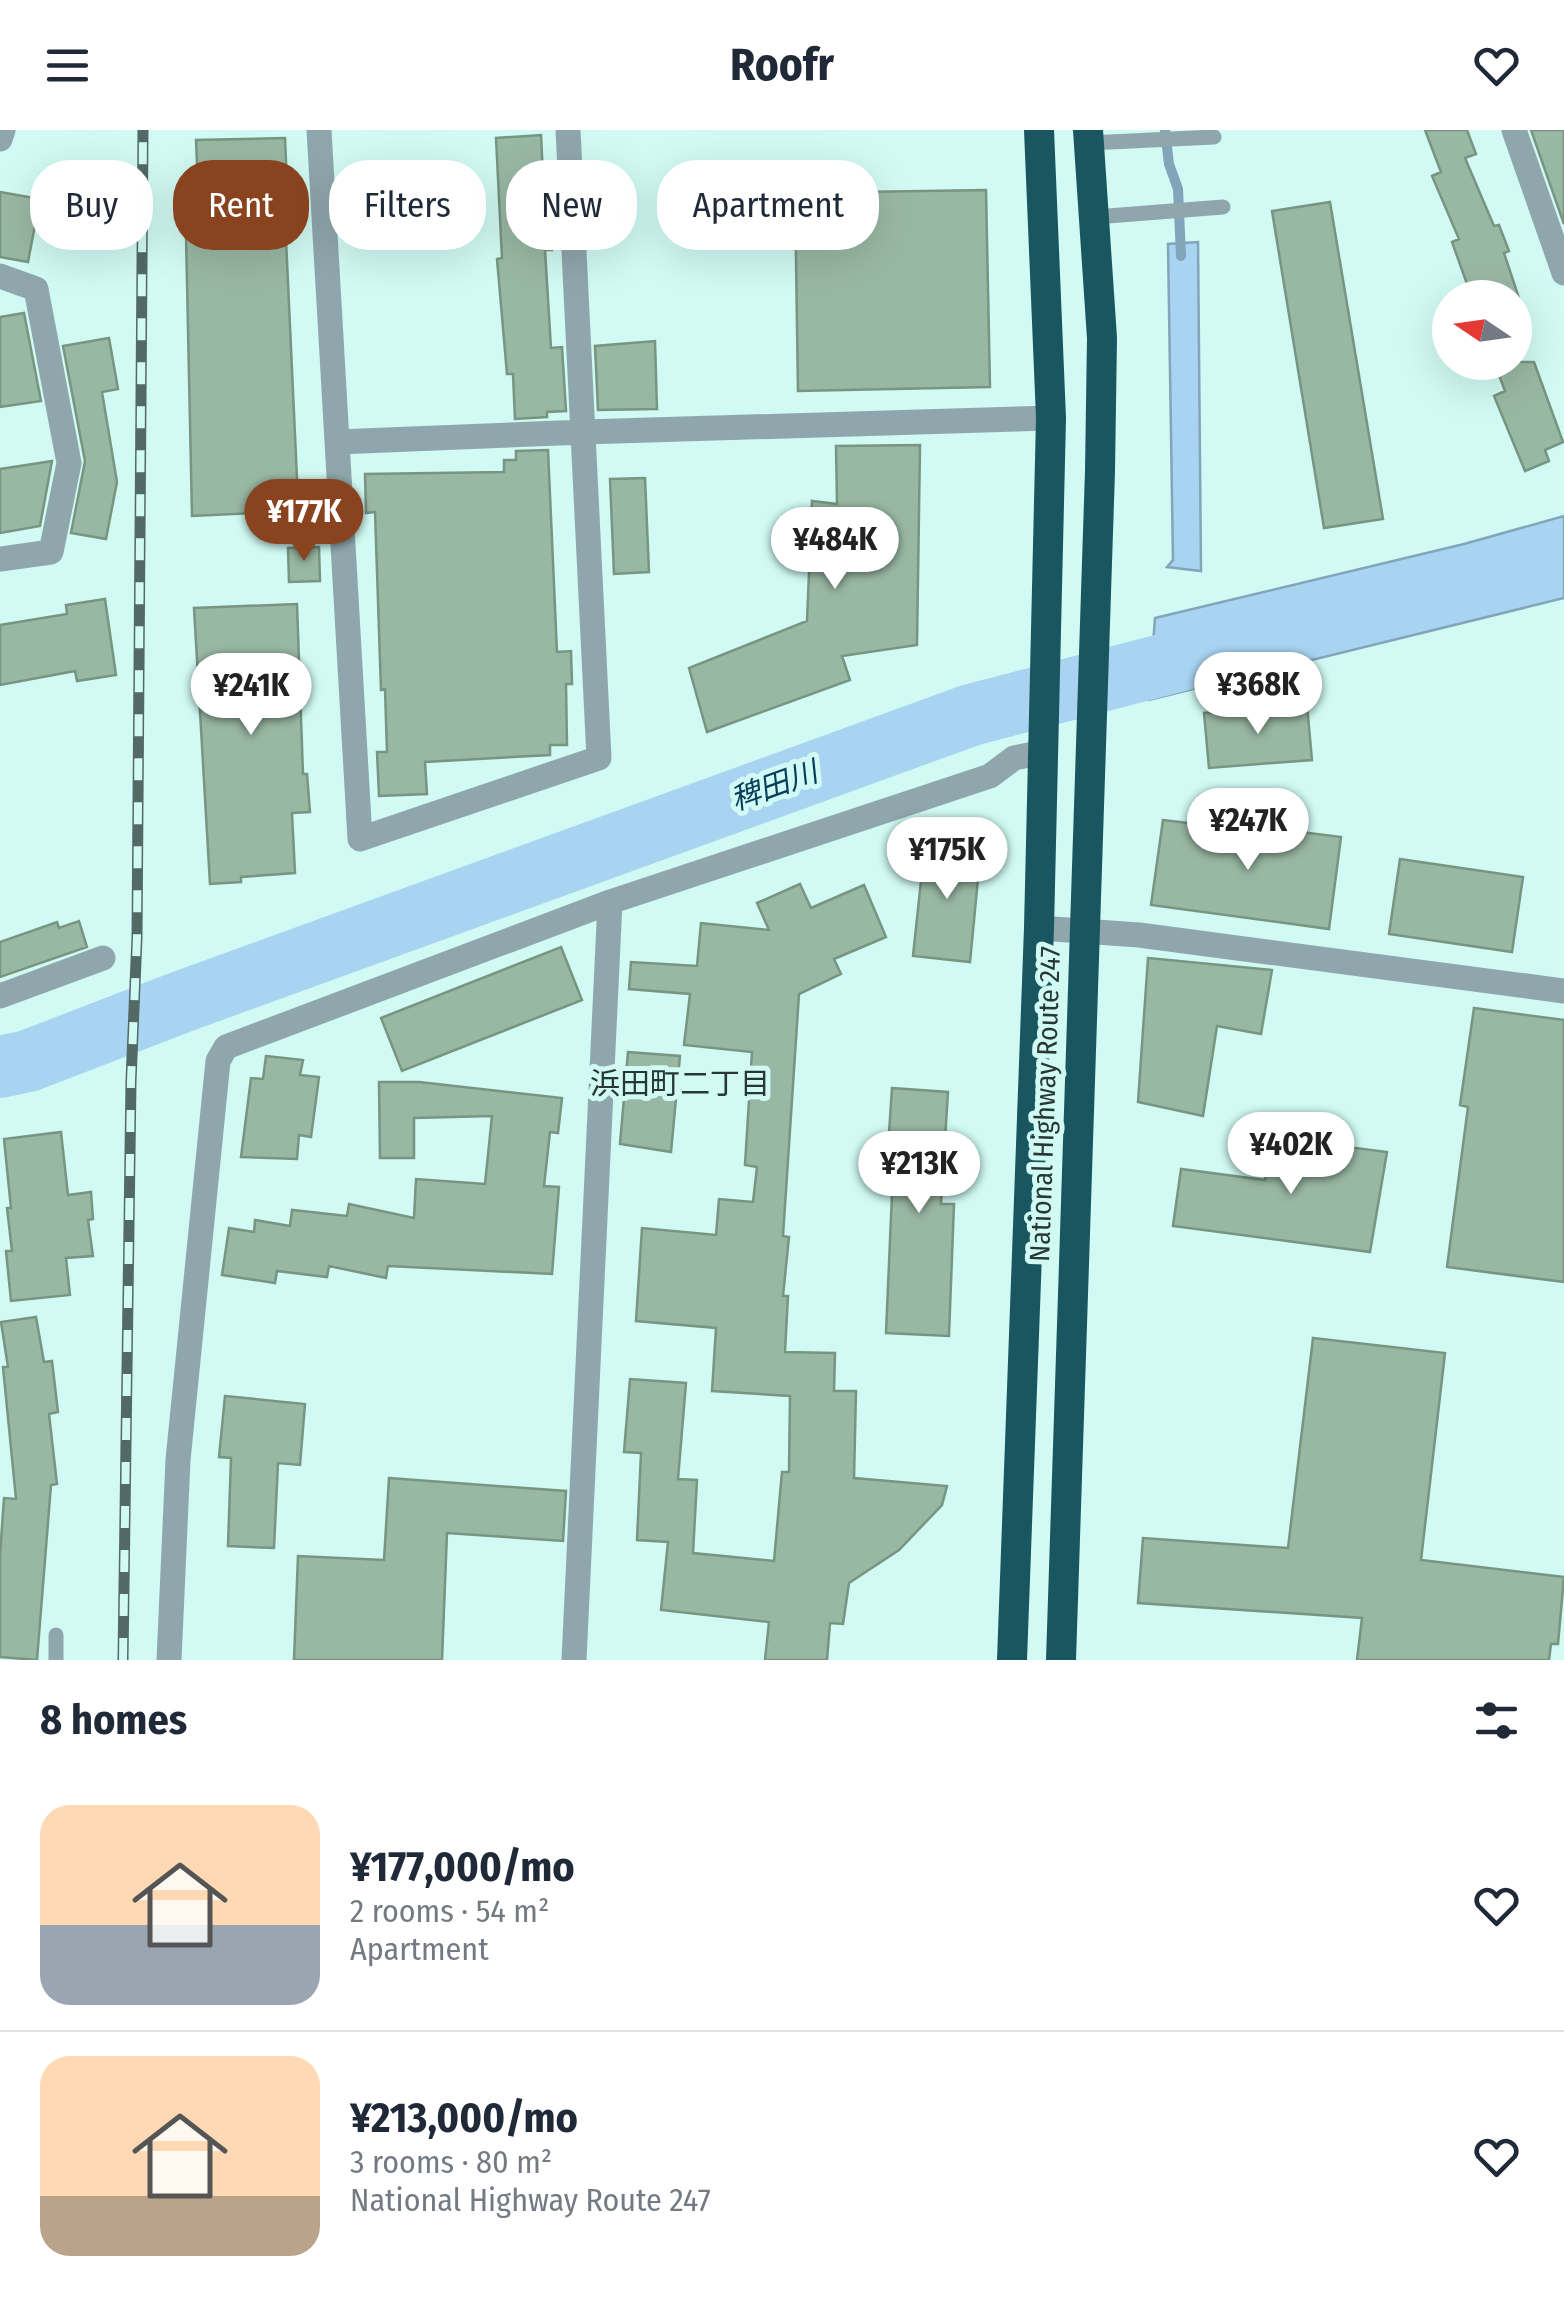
<!DOCTYPE html>
<html lang="en">
<head>
<meta charset="utf-8">
<style>
  :root { --surface:#fff; --page:#f6f6f7; --text:#1f2937; --muted:#747a83; --line:#e0e1e3; --accent:#8a431f }
  body { margin:0; font-family:"Fira Sans Condensed","Noto Sans JP",sans-serif; background:var(--page); color:var(--text); height:100vh; display:flex; flex-direction:column; font-size:38px; white-space:nowrap }
  * { box-sizing:border-box; margin:0 }
  p { font-size:32px; color:var(--muted) }
  .icon { flex:none; width:55px; height:55px; fill:none; stroke:currentColor; stroke-width:2; stroke-linecap:round; stroke-linejoin:round }
  .map { position:relative; height:1530px; overflow:hidden }
  .side { display:flex; flex-direction:column; background:var(--surface); flex:1 }
  .side>* { flex:none }
  .banner { position:absolute; left:30px; top:30px; width:1000px; height:90px; display:flex; gap:20px }
  .needle { width:65px; rotate:283deg }
  .controls { position:absolute; left:1432px; top:150px; display:grid; gap:20px }
  .controls a { display:grid; place-items:center; width:100px; height:100px; border-radius:50%; background:var(--surface); box-shadow:0 10px 40px #0002; font-size:50px }
  .price { position:absolute; translate:-50% -85px; padding:0 22px; border-radius:35px; background:#fff; color:#222; font-size:32px; line-height:65px; filter:drop-shadow(0 2px 5px #0008) }
  .price::after { content:''; position:absolute; left:50%; top:60px; width:30px; height:22px; margin-left:-15px; background:inherit; clip-path:polygon(0 0,100% 0,50% 100%) }
  .price.current { background:var(--accent); color:#fff }
  ul { padding:0; list-style:none }
  li { display:flex; align-items:center; gap:30px; height:250px; padding:0 40px }
  li+li { border-top:2px solid var(--line) }
  li span { display:grid; place-items:center; flex:none; width:280px; height:200px; border-radius:30px; color:#555 }
  li>.icon { margin-inline-start:auto }
  span .icon { width:120px; height:120px; fill:#fffc; stroke-width:1 }
  li b { font-size:42px }
  h2 { display:flex; justify-content:space-between; align-items:center; height:120px; padding:0 40px; font-size:42px }
  .tag { padding:0 35px; border-radius:40px; background:var(--surface); box-shadow:0 10px 40px #0002; font-size:35px; line-height:90px }
  .tag.current { background:var(--accent); color:#fff }
  header { display:flex; justify-content:space-between; align-items:center; height:130px; padding:0 40px; background:var(--surface); font-size:45px; font-weight:700 }
  .map>svg:first-child { display:block }
  .water { fill:#a8d4f2; stroke:#81a5b9; stroke-width:2.5 }
  .lines { fill:none; stroke-linecap:round; stroke-linejoin:round }
  .stream { stroke:#81a5b9; stroke-width:10 }
  .river { stroke:#a8d4f2; stroke-width:62 }
  .building { fill:#99b8a4; stroke:#779581; stroke-width:2.5 }
  .lane { stroke:#8fa7ac; stroke-width:15 }
  .street { stroke:#8fa7ac; stroke-width:25 }
  .highway { stroke:#195660; stroke-width:30 }
  .rail-casing { stroke:#526965; stroke-width:11 }
  .rail { stroke:#d0faf3; stroke-width:8; stroke-dasharray:22; stroke-linecap:butt }
  .labels { text-anchor:middle; dominant-baseline:central; stroke-width:10; stroke-linejoin:round; paint-order:stroke }
  .street-label { font-size:28px; fill:#273735; stroke:#d0faf3 }
  .water-label { font-size:30px; font-style:italic; fill:#063e5b; stroke:#d0faf3 }
  .neighbourhood-label { font-size:30px; fill:#273735; stroke:#d0faf3 }
</style>
</head>
<body>
<header><svg class="icon" aria-label="menu" viewBox="0 0 24 24"><path d="M4 6h16M4 12h16M4 18h16"/></svg>Roofr<svg class="icon" aria-label="heart" viewBox="0 0 24 24"><path d="M12 20l-8-8c-3-5 5-10 8-4 3-6 11-1 8 4z"/></svg></header>
<div class="map">
<svg width="1564" height="1530" viewBox="0 0 1564 1530">
  <rect width="100%" height="100%" fill="#d0faf3"/>
  <!-- water -->
  <path class="water" d="M 1198,112 L 1201,441 L 1167,437 L 1173,430 L 1168,114 Z
    M 1564,386 L 1564,468 L 1149,570 L 1155,488 L 1464,414 Z"/>
  <g class="lines">
    <!-- stream -->
    <path class="stream" d="M 1165,0 L 1169,34 L 1178,59 L 1181,126"/>
    <!-- river -->
    <path class="river" d="M 0,937 L 28,931 L 181,872 L 971,585 L 1231,517"/>
  </g>
  <!-- building -->
  <path class="building" d="M 1425,0 L 1467,0 L 1476,24 L 1465,28 L 1494,96 L 1499,95 L 1509,121 L 1504,123 L 1519,168 L 1472,168 L 1452,112 L 1459,109 L 1432,46 L 1441,42 Z
    M 1531,0 L 1564,0 L 1564,94 Z
    M 541,5 L 545,85 L 551,85 L 552,120 L 545,120 L 551,218 L 562,217 L 566,281 L 547,282 L 547,287 L 515,289 L 513,244 L 507,244 L 497,129 L 502,128 L 496,8 Z
    M 285,8 L 287,54 L 230,56 L 231,111 L 286,109 L 299,392 L 255,393 L 255,383 L 192,386 L 186,105 L 200,104 L 196,10 Z
    M 986,60 L 990,257 L 798,261 L 795,63 Z
    M 0,62 L 40,69 L 28,132 L 0,127 Z
    M 1330,72 L 1383,389 L 1324,398 L 1272,81 Z
    M 24,183 L 41,271 L 0,277 L 0,187 Z
    M 109,208 L 118,259 L 102,262 L 117,352 L 106,409 L 71,403 L 85,331 L 63,216 Z
    M 655,211 L 657,279 L 598,280 L 595,216 Z
    M 1494,232 L 1534,232 L 1563,312 L 1545,320 L 1549,331 L 1525,341 L 1494,266 L 1505,261 Z
    M 920,315 L 917,515 L 842,526 L 850,550 L 707,602 L 689,538 L 807,491 L 812,371 L 837,374 L 836,316 Z
    M 548,320 L 557,522 L 571,521 L 572,554 L 566,554 L 567,615 L 550,615 L 550,625 L 425,632 L 427,664 L 379,666 L 377,622 L 387,622 L 385,559 L 381,560 L 375,382 L 366,383 L 365,344 L 504,342 L 504,330 L 516,330 L 516,321 Z
    M 52,331 L 40,396 L 0,403 L 0,339 Z
    M 645,348 L 649,442 L 614,444 L 610,349 Z
    M 319,417 L 320,451 L 289,452 L 288,418 Z
    M 105,469 L 116,545 L 77,551 L 75,541 L 0,555 L 0,495 L 67,484 L 66,475 Z
    M 297,474 L 303,644 L 307,644 L 310,682 L 292,683 L 295,743 L 241,747 L 241,752 L 210,754 L 194,478 Z
    M 1307,575 L 1312,630 L 1209,638 L 1204,583 Z
    M 1163,690 L 1230,698 L 1230,693 L 1341,707 L 1329,799 L 1151,775 Z
    M 925,713 L 981,718 L 970,832 L 913,826 Z
    M 1400,729 L 1523,747 L 1512,822 L 1389,804 Z
    M 800,754 L 811,778 L 864,755 L 886,807 L 834,829 L 841,844 L 799,864 L 783,1106 L 789,1107 L 783,1166 L 788,1166 L 785,1222 L 835,1223 L 834,1261 L 856,1261 L 854,1348 L 947,1356 L 942,1375 L 899,1420 L 849,1453 L 843,1494 L 830,1493 L 827,1530 L 765,1530 L 769,1492 L 661,1480 L 668,1412 L 637,1410 L 641,1323 L 624,1322 L 630,1249 L 686,1253 L 678,1349 L 697,1350 L 693,1423 L 774,1431 L 782,1342 L 789,1342 L 790,1266 L 712,1261 L 716,1198 L 636,1191 L 642,1098 L 716,1105 L 719,1069 L 753,1072 L 757,1037 L 745,1035 L 752,922 L 684,915 L 690,864 L 629,859 L 631,832 L 697,836 L 701,793 L 769,800 L 757,773 Z
    M 79,791 L 87,817 L 0,847 L 0,812 L 57,792 L 59,798 Z
    M 561,817 L 582,870 L 402,941 L 381,888 Z
    M 1148,828 L 1272,840 L 1261,904 L 1217,896 L 1203,986 L 1138,972 Z
    M 1474,878 L 1564,890 L 1564,1152 L 1447,1137 L 1468,977 L 1460,975 Z
    M 628,922 L 680,926 L 671,1022 L 620,1014 Z
    M 266,926 L 303,930 L 300,945 L 319,947 L 311,1007 L 299,1005 L 297,1029 L 241,1027 L 251,948 L 263,949 Z
    M 379,952 L 419,952 L 562,968 L 558,1003 L 550,1002 L 544,1056 L 559,1057 L 552,1144 L 388,1136 L 386,1148 L 329,1136 L 327,1147 L 277,1141 L 275,1153 L 222,1145 L 229,1098 L 254,1102 L 255,1090 L 290,1096 L 292,1080 L 347,1086 L 349,1074 L 414,1088 L 416,1049 L 485,1054 L 492,986 L 414,988 L 414,1028 L 380,1028 Z
    M 892,958 L 948,962 L 941,1074 L 954,1074 L 949,1206 L 886,1203 L 892,1064 L 885,1063 Z
    M 61,1002 L 68,1065 L 91,1062 L 93,1089 L 88,1090 L 93,1126 L 66,1128 L 70,1165 L 11,1171 L 6,1121 L 12,1121 L 7,1078 L 11,1078 L 4,1009 Z
    M 1271,1007 L 1387,1022 L 1370,1122 L 1173,1096 L 1181,1039 L 1265,1050 Z
    M 36,1187 L 44,1232 L 52,1231 L 58,1282 L 49,1284 L 57,1354 L 51,1355 L 37,1530 L 0,1527 L 0,1425 L 4,1368 L 16,1369 L 3,1237 L 8,1237 L 1,1192 Z
    M 1313,1208 L 1445,1223 L 1421,1430 L 1564,1447 L 1558,1514 L 1551,1514 L 1549,1530 L 1357,1530 L 1362,1488 L 1138,1473 L 1143,1408 L 1288,1418 Z
    M 225,1266 L 305,1274 L 300,1335 L 278,1333 L 274,1418 L 228,1416 L 231,1328 L 219,1327 Z
    M 389,1348 L 566,1361 L 563,1411 L 447,1403 L 442,1530 L 294,1530 L 298,1426 L 384,1430 Z"/>
  <g class="lines">
    <!-- lane -->
    <path class="lane" d="M 1089,13 L 1214,7
      M 1095,87 L 1223,77
      M 56,1505 L 56,1530"/>
    <!-- street -->
    <path class="street" d="M 319,0 L 360,709 L 599,628 L 568,0
      M 1514,0 L 1564,143
      M 0,9 L 3,0
      M 0,146 L 36,159 L 69,333 L 51,422 L 0,429
      M 337,312 L 584,302 L 1051,288
      M 1039,798 L 1139,805 L 1564,861
      M 0,866 L 103,828
      M 169,1530 L 178,1330 L 218,931 L 226,917 L 610,772
      M 574,1530 L 610,772 L 990,646 L 1014,628 L 1044,622"/>
    <!-- highway -->
    <path class="highway" d="M 1012,1530 L 1039,798 L 1051,288 L 1039,0
      M 1061,1530 L 1100,341 L 1102,208 L 1088,0"/>
    <defs>
      <path id="rail" d="M 123,1530 L 131,951 L 137,807 L 143,0"/>
    </defs>
    <!-- rail casing -->
    <use href="#rail" class="rail-casing"/>
    <!-- rail -->
    <use href="#rail" class="rail"/>
  </g>
  <g class="labels">
    <!-- street labels -->
    <g class="street-label">
      <text transform="translate(1045 974) rotate(-88)">National Highway Route 247</text>
    </g>
    <!-- water labels -->
    <g class="water-label">
      <text transform="translate(774 656) rotate(-20)">稗田川</text>
    </g>
    <!-- neighbourhood labels -->
    <g class="neighbourhood-label">
      <text x="680" y="954">浜田町二丁目</text>
    </g>
  </g>
</svg>
<div class="controls">
<a><svg class="needle" viewBox="-14 -14 28 28"><path d="M0-13l5 13h-10z" fill="#e53935"/><path d="M0 13l5-13h-10z" fill="#747a83"/></svg></a>
</div>
<b class="price current" style="left:304px;top:434px">¥177K</b>
<b class="price" style="left:835px;top:462px">¥484K</b>
<b class="price" style="left:1258px;top:607px">¥368K</b>
<b class="price" style="left:251px;top:608px">¥241K</b>
<b class="price" style="left:1248px;top:743px">¥247K</b>
<b class="price" style="left:947px;top:772px">¥175K</b>
<b class="price" style="left:1291px;top:1067px">¥402K</b>
<b class="price" style="left:919px;top:1086px">¥213K</b>
<div class="banner">
<a class="tag">Buy</a>
<a class="tag current">Rent</a>
<a class="tag">Filters</a>
<a class="tag">New</a>
<a class="tag">Apartment</a>
</div>
</div>
<section class="side">
<h2>8 homes<svg class="icon" aria-label="filters" viewBox="0 0 24 24"><path d="M4 7h16M4 17h16"/><circle cx="9" cy="7" r="2"/><circle cx="15" cy="17" r="2"/></svg></h2>
<ul>
<li><span style="background:linear-gradient(#ffd9b3 60%,#9aa5b1 0)"><svg class="icon" aria-label="home" viewBox="0 0 24 24"><path d="M3 11l9-7 9 7M6 9v11h12V9"/></svg></span><div><b>¥177,000/mo</b><p>2 rooms · 54 m²</p><p>Apartment</p></div><svg class="icon" aria-label="heart" viewBox="0 0 24 24"><path d="M12 20l-8-8c-3-5 5-10 8-4 3-6 11-1 8 4z"/></svg></li>
<li><span style="background:linear-gradient(#ffd9b3 70%,#b9a48a 0)"><svg class="icon" aria-label="home" viewBox="0 0 24 24"><path d="M3 11l9-7 9 7M6 9v11h12V9"/></svg></span><div><b>¥213,000/mo</b><p>3 rooms · 80 m²</p><p>National Highway Route 247</p></div><svg class="icon" aria-label="heart" viewBox="0 0 24 24"><path d="M12 20l-8-8c-3-5 5-10 8-4 3-6 11-1 8 4z"/></svg></li>
</ul>
</section>
</body>
</html>
